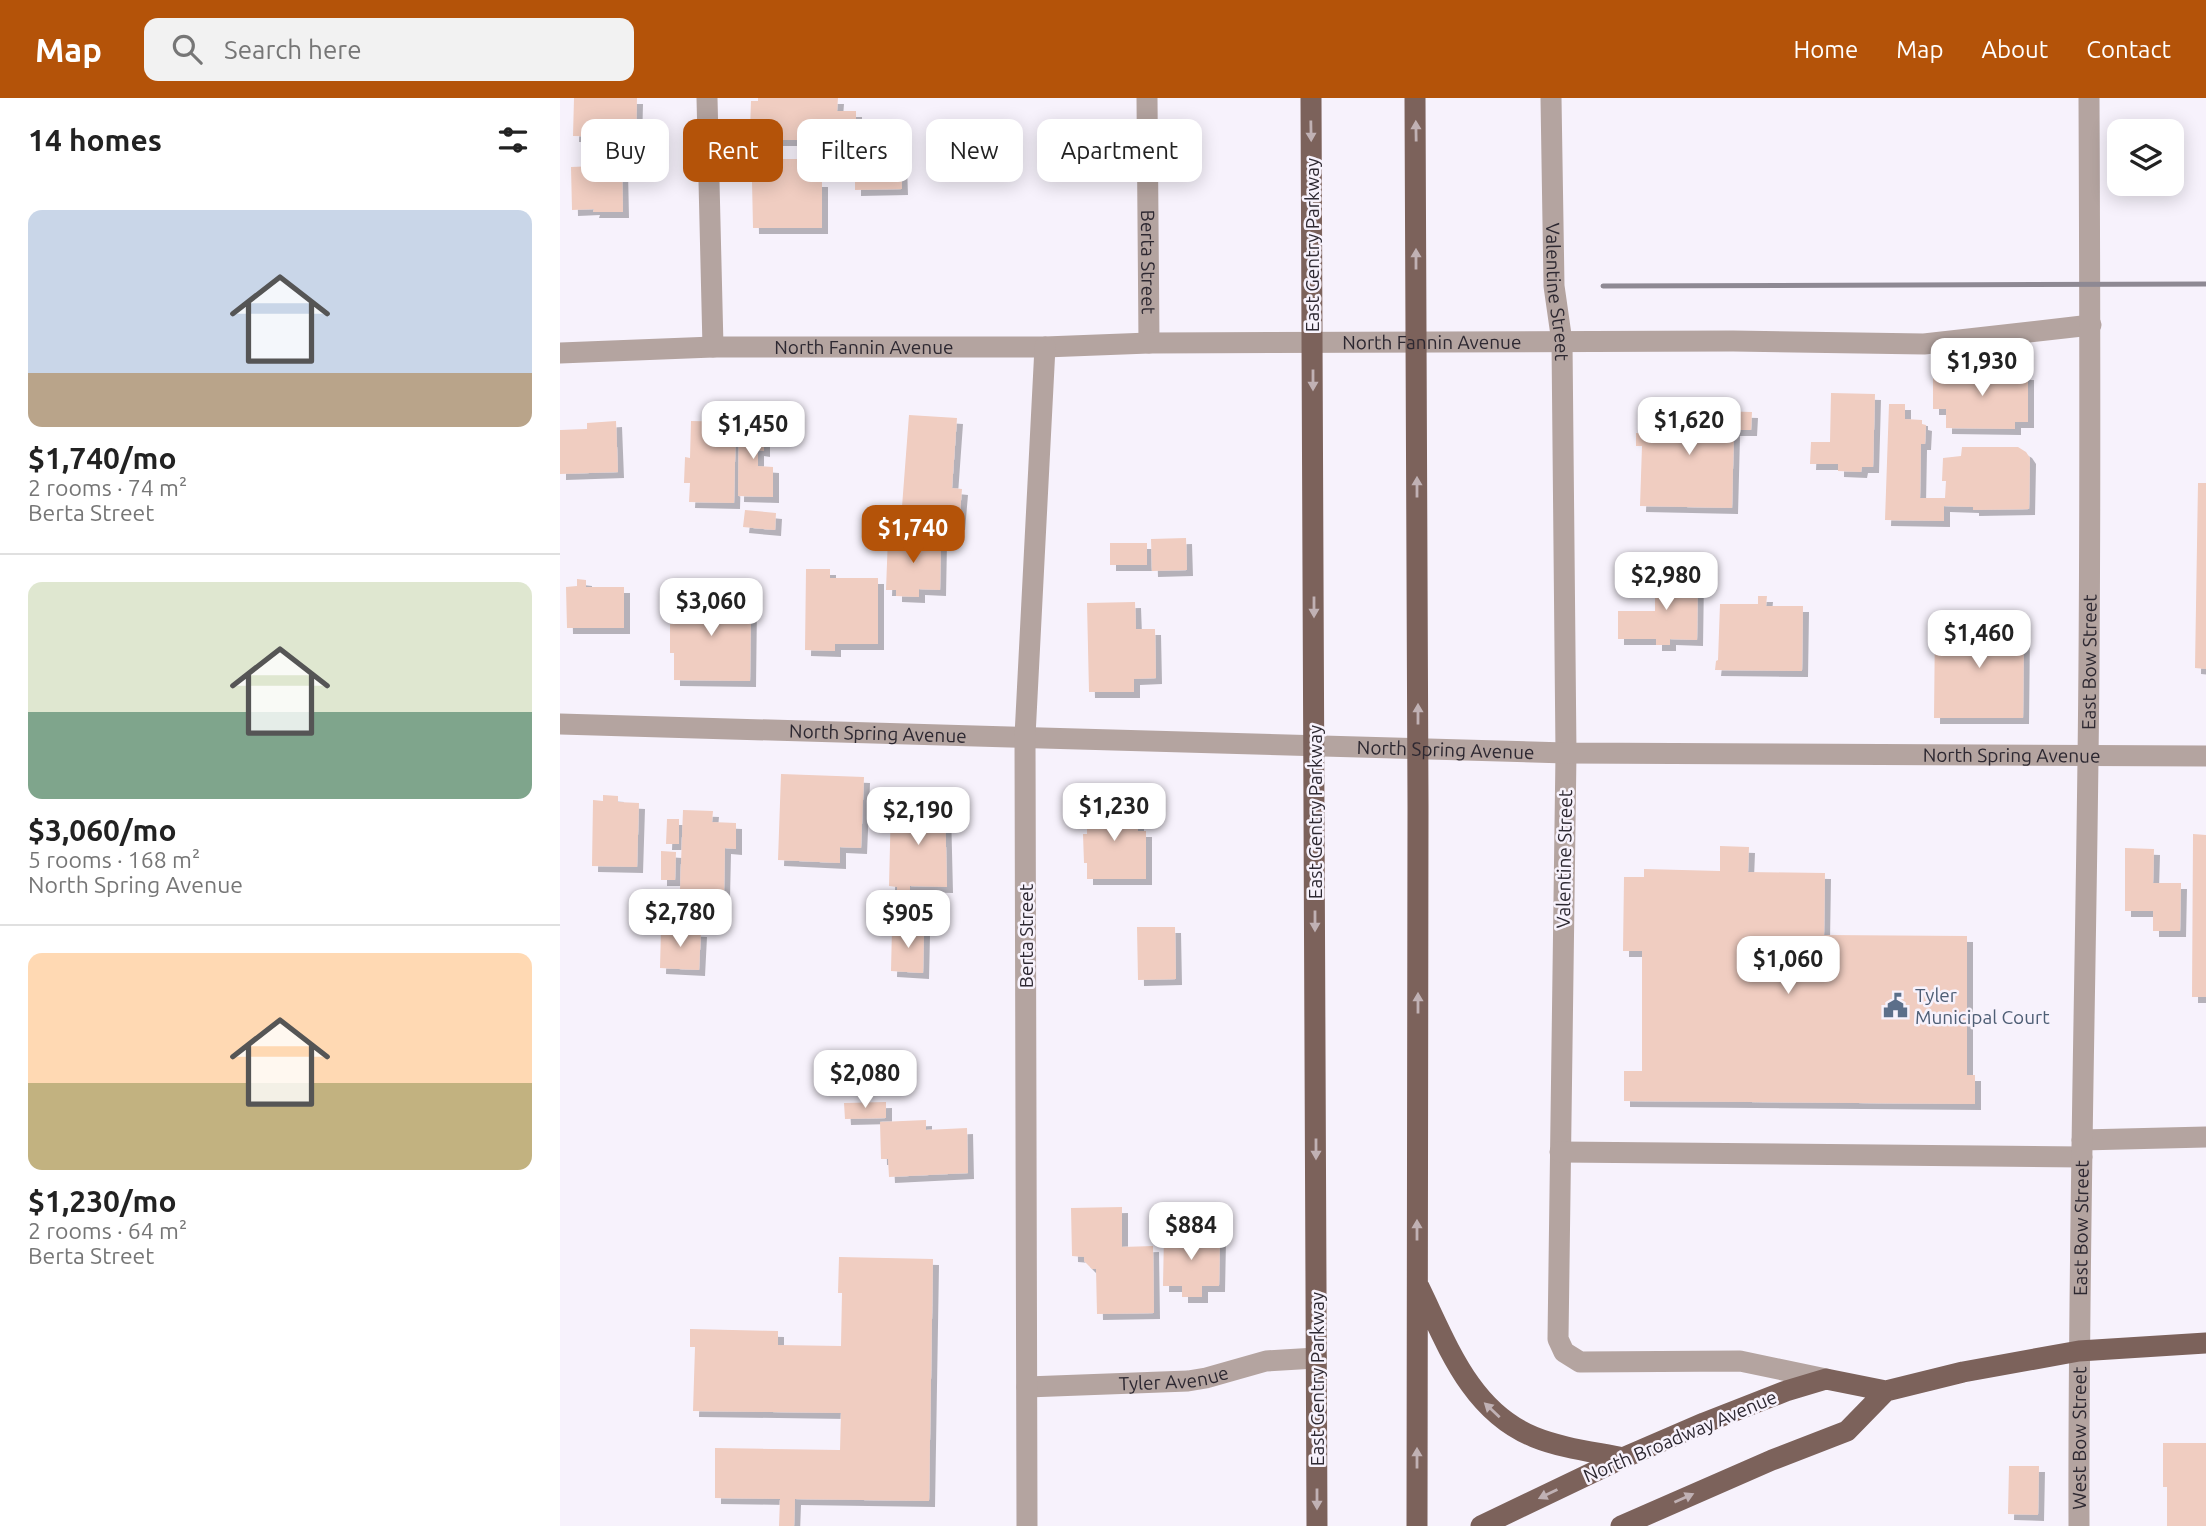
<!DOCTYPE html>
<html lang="en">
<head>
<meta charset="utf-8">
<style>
  :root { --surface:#fff; --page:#f2f2f2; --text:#222; --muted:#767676; --line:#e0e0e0; --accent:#b45309 }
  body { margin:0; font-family:Ubuntu,sans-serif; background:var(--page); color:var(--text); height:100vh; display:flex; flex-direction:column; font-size:26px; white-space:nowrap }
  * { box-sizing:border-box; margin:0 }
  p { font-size:23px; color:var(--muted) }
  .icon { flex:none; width:38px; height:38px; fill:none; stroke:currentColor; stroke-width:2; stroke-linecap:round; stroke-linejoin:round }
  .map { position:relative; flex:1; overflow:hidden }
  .details { display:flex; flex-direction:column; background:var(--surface); width:560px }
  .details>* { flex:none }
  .hud { position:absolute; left:21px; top:21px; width:665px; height:63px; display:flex; gap:14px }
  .tools { position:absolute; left:1547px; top:21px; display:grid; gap:14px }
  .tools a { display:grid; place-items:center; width:77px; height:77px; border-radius:14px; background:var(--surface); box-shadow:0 4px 18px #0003; font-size:35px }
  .price { position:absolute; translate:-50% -60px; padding:0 16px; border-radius:14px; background:#fff; color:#222; font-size:23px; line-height:46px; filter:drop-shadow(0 2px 4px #0008) }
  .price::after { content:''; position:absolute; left:50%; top:42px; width:21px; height:16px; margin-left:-10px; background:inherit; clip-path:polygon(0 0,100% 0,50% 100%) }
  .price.active { background:var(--accent); color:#fff }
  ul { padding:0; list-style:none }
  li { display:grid; align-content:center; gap:14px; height:371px; padding:0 28px }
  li+li { border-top:2px solid var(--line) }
  li span { display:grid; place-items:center; height:217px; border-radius:14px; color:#555 }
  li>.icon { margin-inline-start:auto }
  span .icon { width:126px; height:126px; fill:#fffc; stroke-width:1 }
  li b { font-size:30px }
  h2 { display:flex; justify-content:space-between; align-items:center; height:84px; padding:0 28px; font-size:30px }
  .chip { padding:0 24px; border-radius:14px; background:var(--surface); box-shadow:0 4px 18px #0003; font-size:24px; line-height:63px }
  .chip.active { background:var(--accent); color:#fff }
  header { display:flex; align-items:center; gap:42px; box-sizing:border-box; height:98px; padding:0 35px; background:var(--accent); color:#fff }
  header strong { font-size:33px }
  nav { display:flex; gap:38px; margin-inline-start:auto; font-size:24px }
  .search { width:490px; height:63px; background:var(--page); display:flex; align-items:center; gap:18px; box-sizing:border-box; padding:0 24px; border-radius:14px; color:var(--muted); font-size:26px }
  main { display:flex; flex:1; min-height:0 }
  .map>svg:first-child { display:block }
  .building { fill:#f0cdc1; filter:url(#shadow) }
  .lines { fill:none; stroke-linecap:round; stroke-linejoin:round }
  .minor { stroke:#b4a4a0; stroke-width:21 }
  .major { stroke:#7c625b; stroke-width:21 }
  .rail { stroke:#8e8993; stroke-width:5 }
  .oneway { fill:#c0b1b4 }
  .labels { text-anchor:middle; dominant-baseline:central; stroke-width:5; stroke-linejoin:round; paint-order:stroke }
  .street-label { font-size:19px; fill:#2d2831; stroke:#f7f2fc }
  .service-label { font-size:19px; fill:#4e5e75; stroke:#f7f2fc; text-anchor:start }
</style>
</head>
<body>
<header>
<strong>Map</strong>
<div class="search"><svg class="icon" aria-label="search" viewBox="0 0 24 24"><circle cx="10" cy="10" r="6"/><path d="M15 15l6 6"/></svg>Search here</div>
<nav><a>Home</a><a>Map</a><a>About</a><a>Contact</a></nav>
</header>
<main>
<section class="details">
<h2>14 homes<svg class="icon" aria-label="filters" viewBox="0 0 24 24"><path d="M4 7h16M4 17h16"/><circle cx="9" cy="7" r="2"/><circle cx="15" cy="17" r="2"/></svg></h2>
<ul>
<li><span style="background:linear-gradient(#c9d6e8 75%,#b9a48a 0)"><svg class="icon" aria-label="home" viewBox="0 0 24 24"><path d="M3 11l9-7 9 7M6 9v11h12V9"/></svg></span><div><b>$1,740/mo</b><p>2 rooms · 74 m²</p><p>Berta Street</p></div></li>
<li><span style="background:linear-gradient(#dfe7d0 60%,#7fa58c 0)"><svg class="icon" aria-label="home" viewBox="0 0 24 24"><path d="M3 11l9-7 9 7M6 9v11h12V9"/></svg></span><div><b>$3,060/mo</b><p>5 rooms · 168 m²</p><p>North Spring Avenue</p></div></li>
<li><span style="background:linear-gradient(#ffd9b3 60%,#c2b280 0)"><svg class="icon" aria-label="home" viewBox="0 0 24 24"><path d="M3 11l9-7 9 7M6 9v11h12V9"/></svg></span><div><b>$1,230/mo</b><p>2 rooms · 64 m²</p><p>Berta Street</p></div></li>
</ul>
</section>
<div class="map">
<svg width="1646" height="1428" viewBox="0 0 1646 1428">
  <defs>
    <filter id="shadow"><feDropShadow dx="6" dy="6" stdDeviation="0" flood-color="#0004"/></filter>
  </defs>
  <rect width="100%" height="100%" fill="#f7f2fc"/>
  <!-- building -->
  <path class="building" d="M 14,0 L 77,0 L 76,39 L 13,38 Z
    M 198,0 L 278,0 L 277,13 L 296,13 L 296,39 L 238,38 L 238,42 L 217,42 L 217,36 L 199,36 L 199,33 L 190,33 L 191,3 L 198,3 Z
    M 198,61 L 246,61 L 246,83 L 262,83 L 262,130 L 193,130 L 192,83 L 198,83 Z
    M 295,62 L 341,62 L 342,91 L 295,92 Z
    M 62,67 L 63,114 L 33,114 L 34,111 L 12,112 L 11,69 Z
    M 1386,270 L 1455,270 L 1455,276 L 1468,276 L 1468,324 L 1455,324 L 1455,331 L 1386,330 L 1386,311 L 1373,311 L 1373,280 L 1386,280 Z
    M 1271,295 L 1315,296 L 1313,369 L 1302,369 L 1301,374 L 1278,373 L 1278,366 L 1250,366 L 1251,344 L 1270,344 Z
    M 1329,306 L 1345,306 L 1345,321 L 1362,322 L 1362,326 L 1366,327 L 1365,346 L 1361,346 L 1360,400 L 1385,400 L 1386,383 L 1382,383 L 1383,360 L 1401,358 L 1402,349 L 1458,349 L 1466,354 L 1470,360 L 1469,411 L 1413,412 L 1413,409 L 1384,408 L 1384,423 L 1325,422 Z
    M 1082,311 L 1192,314 L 1191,332 L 1174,332 L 1172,410 L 1080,408 L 1082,348 L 1076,348 L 1076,335 L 1082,335 Z
    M 349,317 L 397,320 L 392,390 L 402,391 L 399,426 L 341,422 Z
    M 179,321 L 204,321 L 204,353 L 198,352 L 198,368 L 213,369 L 213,399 L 178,398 Z
    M 56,323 L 58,374 L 0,376 L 0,332 L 27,331 L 27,325 Z
    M 131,323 L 176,324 L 174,405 L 129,404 L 130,385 L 124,385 L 125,359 L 130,360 Z
    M 1638,385 L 1646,385 L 1646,571 L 1635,570 Z
    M 185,412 L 216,415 L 215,432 L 183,429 Z
    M 328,438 L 381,439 L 380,492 L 359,491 L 359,499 L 336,498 L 336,492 L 326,492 Z
    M 626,440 L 627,472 L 592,473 L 591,441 Z
    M 550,445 L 587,445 L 587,467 L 550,467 Z
    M 246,471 L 270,471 L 270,480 L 318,480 L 318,546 L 275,546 L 275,553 L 245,552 Z
    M 1095,474 L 1138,475 L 1137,542 L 1110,541 L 1110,547 L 1096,547 L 1096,541 L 1058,541 L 1058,513 L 1095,513 Z
    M 17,481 L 26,482 L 26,489 L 64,489 L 64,530 L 7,530 L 6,489 L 17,488 Z
    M 114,495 L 140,495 L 140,500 L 191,501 L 190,583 L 114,582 L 114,555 L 110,555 L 110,526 L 114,526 Z
    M 1198,498 L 1207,498 L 1206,508 L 1243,508 L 1242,573 L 1155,572 L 1156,563 L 1158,562 L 1160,506 L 1198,506 Z
    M 575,504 L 576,531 L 595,531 L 596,580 L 574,581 L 574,594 L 529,594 L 527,505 Z
    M 1375,523 L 1464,524 L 1463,620 L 1374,620 Z
    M 221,676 L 304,679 L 301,750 L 280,749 L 280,765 L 218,762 Z
    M 43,697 L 58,698 L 58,704 L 79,705 L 77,769 L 32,768 L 33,702 L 43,703 Z
    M 331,706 L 385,707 L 387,789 L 350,788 L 350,795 L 337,794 L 337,789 L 329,788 Z
    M 527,706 L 578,706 L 578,733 L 586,733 L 586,781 L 527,781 L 527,765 L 524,765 L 523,736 L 527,736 Z
    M 123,712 L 153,713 L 152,724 L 176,725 L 176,751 L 165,750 L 164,794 L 120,792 Z
    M 107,721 L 119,721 L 119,746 L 106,746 Z
    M 1633,736 L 1646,737 L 1646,899 L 1632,899 Z
    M 1160,748 L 1189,749 L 1188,774 L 1265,775 L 1264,837 L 1407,838 L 1407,977 L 1415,977 L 1415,1006 L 1064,1003 L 1064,973 L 1082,973 L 1082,853 L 1063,853 L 1064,779 L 1084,779 L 1084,771 L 1160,773 Z
    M 1565,750 L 1594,751 L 1593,785 L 1621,785 L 1620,833 L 1593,833 L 1593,813 L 1565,813 Z
    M 101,753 L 116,754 L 115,782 L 101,782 Z
    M 577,829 L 615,829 L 616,881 L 578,882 Z
    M 332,830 L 364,831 L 363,875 L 331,873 Z
    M 101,831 L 141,833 L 139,872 L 100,870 Z
    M 326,1004 L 326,1020 L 285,1021 L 284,1005 Z
    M 366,1022 L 366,1032 L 407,1030 L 408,1075 L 329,1079 L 328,1061 L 321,1061 L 320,1024 Z
    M 562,1109 L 562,1149 L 593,1148 L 594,1215 L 537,1216 L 536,1171 L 532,1171 L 524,1163 L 524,1159 L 512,1158 L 511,1110 Z
    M 604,1136 L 660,1137 L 659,1188 L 642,1188 L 642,1199 L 622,1199 L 622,1188 L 603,1188 Z
    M 279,1159 L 373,1161 L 369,1403 L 235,1401 L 234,1428 L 219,1428 L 220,1401 L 155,1400 L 155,1350 L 280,1352 L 281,1315 L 133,1313 L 135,1249 L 130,1249 L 130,1231 L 218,1233 L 218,1247 L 281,1248 L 282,1195 L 278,1195 Z
    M 1603,1345 L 1646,1345 L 1646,1428 L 1607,1428 L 1607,1389 L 1603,1389 Z
    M 1449,1368 L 1479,1368 L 1478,1417 L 1448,1416 Z"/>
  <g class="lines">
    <!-- minor -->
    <g class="minor">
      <path d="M 147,0 L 153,249"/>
      <path id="s1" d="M 587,0 L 589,245"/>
      <path id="s2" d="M 991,0 L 994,188 L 1002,244 L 1006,655 L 998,1241 L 1004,1254 L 1020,1264 L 1180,1263 L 1266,1281"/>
      <path id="s3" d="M 0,255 L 153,249 L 485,249 L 589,245 L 1173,243 L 1364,246 L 1531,227"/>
      <path id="s4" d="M 0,626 L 1006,655 L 1646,658"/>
      <path d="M 1522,1042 L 1646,1039"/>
      <path d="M 1000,1054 L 1522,1059"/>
      <path id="s5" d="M 467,1289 L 628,1283 L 646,1280 L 706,1263 L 756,1260"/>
      <path d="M 467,1428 L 465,638 L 485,249"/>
      <path id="s6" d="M 1519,1428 C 1518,1172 1525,916 1528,660 C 1531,440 1530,220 1529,0"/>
    </g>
    <!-- major -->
    <path class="major" d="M 751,0 L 757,1428
      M 855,0 L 858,709 L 857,1428
      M 859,1189 C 887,1246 910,1313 974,1339 C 1001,1350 1034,1354 1063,1360
      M 921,1428 L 1063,1360 L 1144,1325 L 1226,1293 L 1266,1281 L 1326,1293 L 1403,1274 L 1519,1253 L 1646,1245
      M 1061,1428 L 1212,1362 L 1287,1333 L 1326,1293"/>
    <!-- rail -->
    <path class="rail" d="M 1043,188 L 1646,186"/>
  </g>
  <!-- one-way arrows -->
  <defs><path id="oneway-solid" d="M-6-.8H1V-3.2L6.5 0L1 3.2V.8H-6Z" transform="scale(1.75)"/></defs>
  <g class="oneway">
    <use href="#oneway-solid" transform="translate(751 33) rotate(89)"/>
    <use href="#oneway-solid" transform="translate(856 33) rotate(-91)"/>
    <use href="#oneway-solid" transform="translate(856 161) rotate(-90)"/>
    <use href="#oneway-solid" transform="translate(753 282) rotate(90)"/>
    <use href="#oneway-solid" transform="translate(857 389) rotate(-90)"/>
    <use href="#oneway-solid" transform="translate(754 509) rotate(90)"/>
    <use href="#oneway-solid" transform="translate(858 616) rotate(-90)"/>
    <use href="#oneway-solid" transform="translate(755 823) rotate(90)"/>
    <use href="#oneway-solid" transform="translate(858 905) rotate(-90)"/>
    <use href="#oneway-solid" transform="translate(756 1051) rotate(90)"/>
    <use href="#oneway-solid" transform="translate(857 1132) rotate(-90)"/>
    <use href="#oneway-solid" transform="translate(932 1312) rotate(-137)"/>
    <use href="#oneway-solid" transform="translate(857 1360) rotate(-90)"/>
    <use href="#oneway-solid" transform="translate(988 1396) rotate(154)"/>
    <use href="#oneway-solid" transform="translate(1124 1400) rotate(-24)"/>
    <use href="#oneway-solid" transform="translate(757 1401) rotate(90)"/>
  </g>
  <!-- icons -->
  <defs>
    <symbol id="civic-bare" viewBox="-9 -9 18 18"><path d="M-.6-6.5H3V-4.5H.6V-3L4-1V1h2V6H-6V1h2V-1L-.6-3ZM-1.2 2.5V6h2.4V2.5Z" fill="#5c6f8a" stroke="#f7f2fc" stroke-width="2.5" paint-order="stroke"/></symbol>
  </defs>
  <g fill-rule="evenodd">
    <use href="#civic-bare" x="1318" y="890" width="35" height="35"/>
  </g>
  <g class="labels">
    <!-- street labels -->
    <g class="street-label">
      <text transform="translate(752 147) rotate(-90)">East Gentry Parkway</text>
      <text stroke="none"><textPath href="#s1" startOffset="164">Berta Street</textPath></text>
      <text stroke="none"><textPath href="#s2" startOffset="194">Valentine Street</textPath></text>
      <text stroke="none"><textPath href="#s3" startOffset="872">North Fannin Avenue</textPath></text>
      <text stroke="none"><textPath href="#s3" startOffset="304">North Fannin Avenue</textPath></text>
      <text stroke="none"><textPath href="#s6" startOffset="864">East Bow Street</textPath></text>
      <text stroke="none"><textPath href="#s4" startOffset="318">North Spring Avenue</textPath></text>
      <text stroke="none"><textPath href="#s4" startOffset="886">North Spring Avenue</textPath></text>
      <text stroke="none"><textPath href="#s4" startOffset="1452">North Spring Avenue</textPath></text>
      <text transform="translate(755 714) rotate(-90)">East Gentry Parkway</text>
      <text transform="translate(1004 761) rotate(-89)">Valentine Street</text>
      <text transform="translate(466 838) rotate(-90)">Berta Street</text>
      <text stroke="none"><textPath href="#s6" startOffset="298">East Bow Street</textPath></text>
      <text stroke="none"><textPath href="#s5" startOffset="147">Tyler Avenue</textPath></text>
      <text transform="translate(757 1281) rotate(-90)">East Gentry Parkway</text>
      <text transform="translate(1120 1338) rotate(-23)">North Broadway Avenue</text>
      <text stroke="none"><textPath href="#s6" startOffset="88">West Bow Street</textPath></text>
    </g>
    <!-- service labels -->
    <g class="service-label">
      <text x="1355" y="897">Tyler<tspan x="1355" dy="22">Municipal Court</tspan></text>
    </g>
  </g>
</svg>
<div class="tools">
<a><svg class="icon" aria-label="layers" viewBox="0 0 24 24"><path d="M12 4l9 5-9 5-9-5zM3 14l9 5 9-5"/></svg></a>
</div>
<b class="price" style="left:1422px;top:300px">$1,930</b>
<b class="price" style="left:1129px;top:359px">$1,620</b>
<b class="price" style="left:193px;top:363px">$1,450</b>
<b class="price active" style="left:353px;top:467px">$1,740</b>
<b class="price" style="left:1106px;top:514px">$2,980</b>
<b class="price" style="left:151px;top:540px">$3,060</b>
<b class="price" style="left:1419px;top:572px">$1,460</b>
<b class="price" style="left:554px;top:745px">$1,230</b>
<b class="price" style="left:358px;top:749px">$2,190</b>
<b class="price" style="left:120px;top:851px">$2,780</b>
<b class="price" style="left:348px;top:852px">$905</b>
<b class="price" style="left:1228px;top:898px">$1,060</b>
<b class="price" style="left:305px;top:1012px">$2,080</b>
<b class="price" style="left:631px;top:1164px">$884</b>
<div class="hud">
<a class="chip">Buy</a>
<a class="chip active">Rent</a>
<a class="chip">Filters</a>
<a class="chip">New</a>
<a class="chip">Apartment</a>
</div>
</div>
</main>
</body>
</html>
